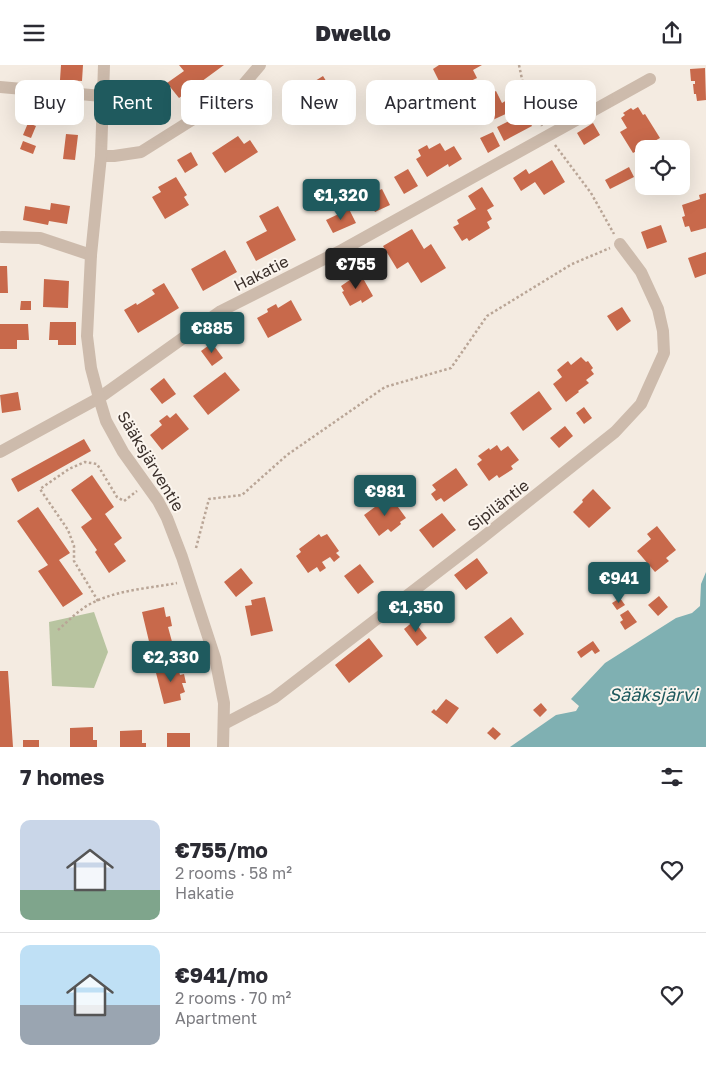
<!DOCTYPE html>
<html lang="en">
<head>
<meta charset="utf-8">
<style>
  :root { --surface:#fff; --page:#f7f7f7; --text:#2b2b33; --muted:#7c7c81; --line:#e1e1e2; --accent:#1f5a5e }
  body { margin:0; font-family:"Golos Text",sans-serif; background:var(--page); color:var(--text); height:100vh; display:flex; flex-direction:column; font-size:19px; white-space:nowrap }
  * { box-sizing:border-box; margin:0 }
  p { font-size:16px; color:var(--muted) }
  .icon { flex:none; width:28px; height:28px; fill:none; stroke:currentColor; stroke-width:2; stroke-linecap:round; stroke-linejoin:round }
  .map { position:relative; height:682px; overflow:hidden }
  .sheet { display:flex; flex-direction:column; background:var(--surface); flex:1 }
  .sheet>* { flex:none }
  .banner { position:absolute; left:15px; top:15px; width:676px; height:45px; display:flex; gap:10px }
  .fabs { position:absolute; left:635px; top:75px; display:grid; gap:10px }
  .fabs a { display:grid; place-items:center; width:55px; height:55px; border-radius:10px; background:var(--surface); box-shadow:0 5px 20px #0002; font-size:25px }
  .price { position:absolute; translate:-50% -42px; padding:0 11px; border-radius:5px; background:var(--accent); color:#fff; font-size:16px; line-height:32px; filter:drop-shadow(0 1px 2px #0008) }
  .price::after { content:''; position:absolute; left:50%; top:30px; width:15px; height:11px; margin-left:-8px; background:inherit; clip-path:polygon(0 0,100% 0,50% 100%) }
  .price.selected { background:#222; color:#fff }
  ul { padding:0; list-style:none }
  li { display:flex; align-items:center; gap:15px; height:125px; padding:0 20px }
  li+li { border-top:1px solid var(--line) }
  li span { display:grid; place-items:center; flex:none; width:140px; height:100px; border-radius:10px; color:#555 }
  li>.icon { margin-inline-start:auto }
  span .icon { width:60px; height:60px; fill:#fffc; stroke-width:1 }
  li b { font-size:21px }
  h2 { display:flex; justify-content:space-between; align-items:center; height:60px; padding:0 20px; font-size:21px }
  .pill { padding:0 18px; border-radius:10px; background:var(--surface); box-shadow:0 5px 20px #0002; font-size:18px; line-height:45px }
  .pill.selected { background:var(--accent); color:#fff }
  header { display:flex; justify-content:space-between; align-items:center; height:65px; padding:0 20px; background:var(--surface); font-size:22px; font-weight:800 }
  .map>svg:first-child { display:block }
  .green { fill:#b8c4a0 }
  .water { fill:#7fb0b2 }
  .building { fill:#c8694b }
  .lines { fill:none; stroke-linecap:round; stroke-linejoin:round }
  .path { stroke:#b9a596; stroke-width:2.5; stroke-dasharray:2.5 2.5; stroke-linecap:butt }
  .minor { stroke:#cdbbac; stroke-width:12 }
  .tertiary { stroke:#cdbbac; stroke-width:12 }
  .labels { text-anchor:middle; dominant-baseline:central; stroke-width:4; stroke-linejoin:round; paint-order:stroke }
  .street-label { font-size:16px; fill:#3b302b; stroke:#fbf5ee }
  .water-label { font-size:18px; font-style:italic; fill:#1f5a5e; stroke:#fbf5ee }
</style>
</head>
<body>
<header><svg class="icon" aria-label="menu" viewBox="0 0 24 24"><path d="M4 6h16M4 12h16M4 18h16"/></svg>Dwello<svg class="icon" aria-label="share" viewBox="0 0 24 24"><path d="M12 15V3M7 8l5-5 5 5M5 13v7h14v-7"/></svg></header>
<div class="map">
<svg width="706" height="682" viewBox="0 0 706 682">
  <rect width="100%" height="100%" fill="#f4ebe1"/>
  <!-- green -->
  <path class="green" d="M 94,547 L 108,587 L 94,623 L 52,621 L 49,557 Z"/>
  <!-- water -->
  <path class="water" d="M 706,507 L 706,682 L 510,682 L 556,650 L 576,646 L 579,641 L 571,634 L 605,598 L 676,553 L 692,548 L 700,541 L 701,519 Z"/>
  <!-- building -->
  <path class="building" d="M 61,0 L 83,0 L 82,16 L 60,15 Z
    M 179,0 L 224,0 L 179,33 L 167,18 L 184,6 Z
    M 439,0 L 482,0 L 473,5 L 477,13 L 452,25 L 448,16 L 441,20 L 433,4 Z
    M 705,3 L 706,35 L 697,36 L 696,29 L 694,29 L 693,19 L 695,19 L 695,16 L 691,16 L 690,4 Z
    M 323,11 L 335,30 L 303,50 L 291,31 Z
    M 496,26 L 502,38 L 507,35 L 512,46 L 484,59 L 474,37 Z
    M 156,34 L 165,44 L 153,54 L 145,43 Z
    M 638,42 L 643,50 L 645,49 L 660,73 L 633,88 L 620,67 L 627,63 L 621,53 L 625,50 L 623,48 L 631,43 L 633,45 Z
    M 525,48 L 532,61 L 504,76 L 497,62 Z
    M 28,58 L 36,61 L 31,73 L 23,70 Z
    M 593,58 L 600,70 L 584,80 L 577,68 Z
    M 493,67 L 500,81 L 488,88 L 480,73 Z
    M 66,69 L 78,70 L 75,95 L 63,94 Z
    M 238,71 L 244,79 L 250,75 L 258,87 L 225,108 L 212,88 Z
    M 23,76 L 36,81 L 33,89 L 20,84 Z
    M 440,78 L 445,86 L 454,81 L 462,94 L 449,102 L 448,99 L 427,112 L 416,94 L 421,91 L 418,85 L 427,80 L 429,84 Z
    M 191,87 L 198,100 L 185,108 L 177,95 Z
    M 552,95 L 565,117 L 544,130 L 535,117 L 521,126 L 513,113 L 526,104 L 529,109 Z
    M 629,102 L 634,112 L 610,124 L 605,115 Z
    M 408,104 L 418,121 L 404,129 L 394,112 Z
    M 176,112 L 187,130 L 184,132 L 189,140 L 165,154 L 152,132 L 161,127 L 158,122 Z
    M 482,122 L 494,141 L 487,145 L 492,154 L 487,157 L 490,163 L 469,176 L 467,173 L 462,176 L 453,162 L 459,159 L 457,155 L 476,144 L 468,131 Z
    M 382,124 L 390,140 L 375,147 L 367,131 Z
    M 706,128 L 706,163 L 691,167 L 689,161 L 685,162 L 682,152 L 685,151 L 682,140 L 700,134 L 699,130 Z
    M 51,138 L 70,141 L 67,159 L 49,156 L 48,160 L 23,155 L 25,141 L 50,145 Z
    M 278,141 L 296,175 L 256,196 L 246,177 L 267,166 L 259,151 Z
    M 349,144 L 356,158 L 333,168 L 326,155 Z
    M 661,160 L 667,177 L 647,184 L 641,167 Z
    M 412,164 L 424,184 L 431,179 L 446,203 L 421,218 L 408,197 L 397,204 L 383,181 Z
    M 225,185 L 237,207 L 203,226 L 191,204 Z
    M 706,187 L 706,209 L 695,213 L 688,193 Z
    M 0,201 L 7,201 L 8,228 L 0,228 Z
    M 360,208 L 373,231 L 362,238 L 361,235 L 350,241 L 342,227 L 344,226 L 341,221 Z
    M 44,214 L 69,216 L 68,243 L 43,242 Z
    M 164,218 L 179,243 L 138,268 L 124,245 L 136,238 L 137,240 L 155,229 L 152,225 Z
    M 291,235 L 302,255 L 268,273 L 257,253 L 268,247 L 267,244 L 276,239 L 278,243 Z
    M 21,236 L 31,236 L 31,245 L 20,245 Z
    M 622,242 L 631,256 L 617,266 L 607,251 Z
    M 50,257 L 76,257 L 76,280 L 58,280 L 58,275 L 49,275 Z
    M 0,259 L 28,259 L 29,275 L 17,275 L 17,284 L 0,284 Z
    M 212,278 L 223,293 L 212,301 L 201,286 Z
    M 581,292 L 586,297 L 588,296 L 593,303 L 591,305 L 594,309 L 586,315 L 589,318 L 578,326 L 579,327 L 566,337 L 553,319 L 562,312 L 557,305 L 568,296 L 571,300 Z
    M 225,307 L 240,325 L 208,350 L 193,331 Z
    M 164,313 L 176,329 L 162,339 L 150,324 Z
    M 539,326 L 552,344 L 523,366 L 510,348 Z
    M 18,327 L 21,345 L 2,348 L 0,330 Z
    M 584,342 L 592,353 L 584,359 L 576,348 Z
    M 176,348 L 189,364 L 162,385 L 150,370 L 162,360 L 159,356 L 167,350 L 170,353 Z
    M 565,361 L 573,371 L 559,383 L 550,373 Z
    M 84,374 L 91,386 L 18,427 L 11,414 Z
    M 497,380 L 501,386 L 508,381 L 519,395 L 511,401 L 513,404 L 499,413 L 497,410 L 489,416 L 477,399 L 482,395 L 478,391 L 489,383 L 490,385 Z
    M 456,403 L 468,420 L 444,437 L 441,433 L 436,436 L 431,429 L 436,425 L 432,420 Z
    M 92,410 L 114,442 L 105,449 L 122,473 L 114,479 L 126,496 L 109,508 L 95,487 L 97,485 L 81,462 L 92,454 L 71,425 Z
    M 593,424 L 611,443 L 589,463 L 573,447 L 583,437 L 582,435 Z
    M 390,431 L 406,453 L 400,457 L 401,459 L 391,467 L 388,464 L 379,471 L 364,450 Z
    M 38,442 L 70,488 L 59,495 L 83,529 L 63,542 L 38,506 L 48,500 L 17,456 Z
    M 442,448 L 456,465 L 433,483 L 419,465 Z
    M 657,461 L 676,485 L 666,493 L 669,496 L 655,507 L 637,486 L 651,474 L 647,469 Z
    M 319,469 L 321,472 L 327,469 L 339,486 L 336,488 L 340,492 L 334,497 L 330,492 L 322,497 L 326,503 L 320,507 L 317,502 L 308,508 L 296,491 L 301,487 L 299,484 Z
    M 477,493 L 488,508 L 466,525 L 454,510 Z
    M 360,499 L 374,517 L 358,529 L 344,511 Z
    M 241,503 L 253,518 L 236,532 L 224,517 Z
    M 659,531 L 668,542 L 658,551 L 648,540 Z
    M 265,532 L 273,566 L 251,571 L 245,541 L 252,540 L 251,535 Z
    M 620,533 L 625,540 L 617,545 L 612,538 Z
    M 164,542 L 166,552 L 170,551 L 172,561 L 168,562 L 174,584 L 152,589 L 142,547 Z
    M 628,545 L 637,557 L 625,565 L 620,557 L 623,555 L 620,550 Z
    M 511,552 L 524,569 L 497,589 L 484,572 Z
    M 414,556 L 427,573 L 417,581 L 404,564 Z
    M 369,573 L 383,591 L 349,618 L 335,600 Z
    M 593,576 L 600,586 L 595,589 L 592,585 L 581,593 L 577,587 Z
    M 177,598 L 180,610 L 184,609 L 186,618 L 182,618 L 185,627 L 180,629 L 181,635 L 164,639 L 155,604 Z
    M 0,606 L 8,606 L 13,682 L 0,682 Z
    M 446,634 L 459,643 L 447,659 L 431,647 L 434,644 L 436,646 Z
    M 541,638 L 547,645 L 540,652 L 533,645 Z
    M 93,662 L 93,675 L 97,675 L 97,682 L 70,682 L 70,663 Z
    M 493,662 L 501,669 L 495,675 L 487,668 Z
    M 142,665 L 142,678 L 146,678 L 146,682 L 120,682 L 120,666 Z
    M 167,668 L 190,668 L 190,682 L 167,682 Z
    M 23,675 L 39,675 L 39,682 L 23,682 Z"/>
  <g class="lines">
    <!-- path -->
    <path class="path" d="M 519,0 L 526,33 L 542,61
      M 555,80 L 591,128 L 614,169
      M 196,483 L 209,434 L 242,430 L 287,390 L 385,322 L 451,303 L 487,251 L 572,199 L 610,183
      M 98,536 L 74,496 L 74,481 L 68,465 L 40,424 L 69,404 L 85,397 L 97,399 L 117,432 L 124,436 L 137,426
      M 58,565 C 67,557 76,548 85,542 C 112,525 146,524 177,518"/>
    <!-- minor -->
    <path class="minor" d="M 0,22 L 102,31
      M 101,91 L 114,91 L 141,87 L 238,26 L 260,0
      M 2,172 L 40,173 L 91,190
      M 0,387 L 99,333 L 221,246 L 342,185 L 650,14
      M 224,659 L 274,633 L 482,473 L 615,367 L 641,339 L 664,288 L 663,266 L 658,244 L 641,207 L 620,179"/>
    <!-- tertiary -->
    <path class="tertiary" d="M 104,0 L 101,91 L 91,190 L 87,271 L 91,303 L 99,333 L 106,356 L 123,387 L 158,436 L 167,453 L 182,492 L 215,593 L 224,638 L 223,682"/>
  </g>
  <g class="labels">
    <!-- street labels -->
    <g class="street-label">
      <text transform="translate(261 208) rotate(-27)">Hakatie</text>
      <text transform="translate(151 396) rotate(59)">Sääksjärventie</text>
      <text transform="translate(498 440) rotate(-38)">Sipiläntie</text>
    </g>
    <!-- water labels -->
    <g class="water-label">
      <text x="653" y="629">Sääksjärvi</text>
    </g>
  </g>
</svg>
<div class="fabs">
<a><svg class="icon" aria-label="locate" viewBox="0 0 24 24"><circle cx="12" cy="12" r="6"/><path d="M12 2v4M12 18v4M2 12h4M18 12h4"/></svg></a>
</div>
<b class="price" style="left:341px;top:156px">€1,320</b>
<b class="price selected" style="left:356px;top:225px">€755</b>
<b class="price" style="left:212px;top:289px">€885</b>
<b class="price" style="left:385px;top:452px">€981</b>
<b class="price" style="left:619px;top:539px">€941</b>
<b class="price" style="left:416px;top:568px">€1,350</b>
<b class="price" style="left:171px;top:618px">€2,330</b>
<div class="banner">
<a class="pill">Buy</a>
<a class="pill selected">Rent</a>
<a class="pill">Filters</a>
<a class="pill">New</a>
<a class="pill">Apartment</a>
<a class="pill">House</a>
</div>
</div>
<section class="sheet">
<h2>7 homes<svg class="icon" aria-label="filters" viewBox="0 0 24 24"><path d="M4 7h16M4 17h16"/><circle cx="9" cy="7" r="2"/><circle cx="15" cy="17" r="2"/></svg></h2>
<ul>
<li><span style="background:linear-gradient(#c9d6e8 70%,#7fa58c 0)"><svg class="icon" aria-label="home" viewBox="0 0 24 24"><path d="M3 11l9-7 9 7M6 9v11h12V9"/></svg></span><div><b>€755/mo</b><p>2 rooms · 58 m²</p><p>Hakatie</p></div><svg class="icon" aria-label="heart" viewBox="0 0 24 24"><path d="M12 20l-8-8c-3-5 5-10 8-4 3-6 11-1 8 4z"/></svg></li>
<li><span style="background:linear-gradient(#bfe0f5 60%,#9aa5b1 0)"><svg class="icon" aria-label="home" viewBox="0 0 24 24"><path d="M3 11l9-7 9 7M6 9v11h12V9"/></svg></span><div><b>€941/mo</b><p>2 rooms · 70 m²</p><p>Apartment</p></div><svg class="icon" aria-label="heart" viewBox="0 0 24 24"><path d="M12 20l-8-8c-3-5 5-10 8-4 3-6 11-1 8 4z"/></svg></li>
</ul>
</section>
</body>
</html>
